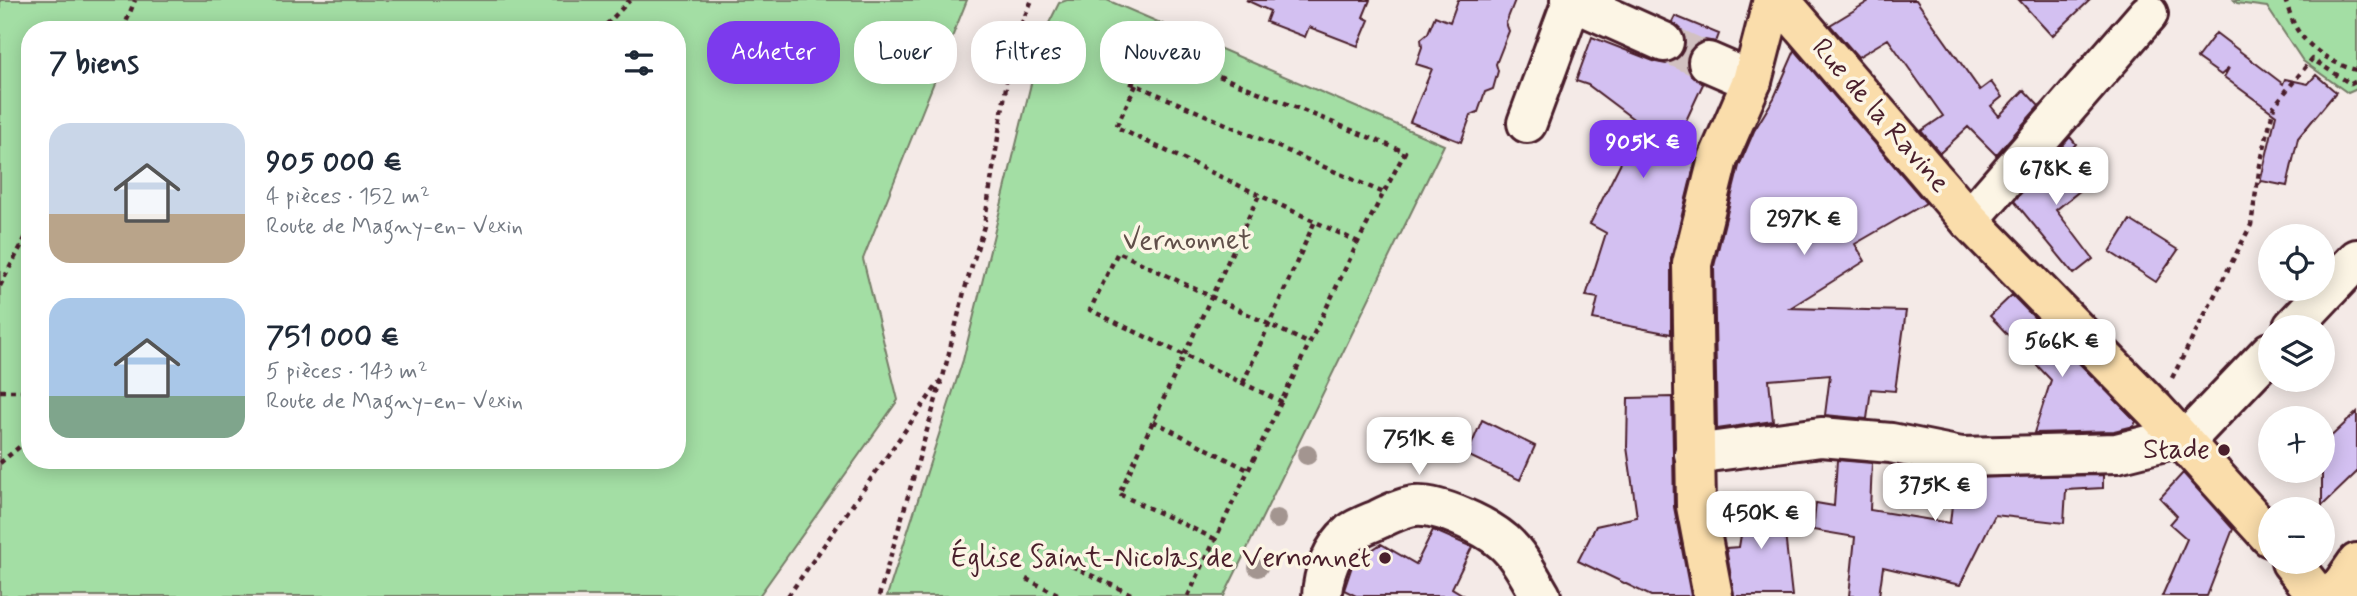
<!DOCTYPE html>
<html lang="fr">
<head>
<meta charset="utf-8">
<style>
  :root { --surface:#fff; --page:#f2f2f3; --text:#1f2937; --muted:#747a83; --accent:#7c3aed }
  body { margin:0; font-family:Mynerve,sans-serif; background:var(--page); color:var(--text); height:100vh; display:flex; flex-direction:column; font-size:26px; white-space:nowrap }
  * { box-sizing:border-box; margin:0 }
  p { font-size:23px; color:var(--muted) }
  .icon { flex:none; width:38px; height:38px; fill:none; stroke:currentColor; stroke-width:2; stroke-linecap:round; stroke-linejoin:round }
  .map { position:relative; flex:1; overflow:hidden }
  .drawer { position:absolute; left:21px; top:21px; width:665px; height:448px; display:flex; flex-direction:column; background:var(--surface); border-radius:28px; box-shadow:0 4px 18px #0003 }
  .drawer>* { flex:none }
  .hud { position:absolute; left:707px; top:21px; width:665px; height:63px; display:flex; gap:14px }
  .fabs { position:absolute; left:2258px; top:224px; display:grid; gap:14px }
  .fabs a { display:grid; place-items:center; width:77px; height:77px; border-radius:50%; background:var(--surface); box-shadow:0 4px 18px #0003; font-size:35px }
  .price { position:absolute; translate:-50% -60px; padding:0 16px; border-radius:14px; background:#fff; color:#222; font-size:23px; line-height:46px; filter:drop-shadow(0 2px 4px #0008) }
  .price::after { content:''; position:absolute; left:50%; top:42px; width:21px; height:16px; margin-left:-10px; background:inherit; clip-path:polygon(0 0,100% 0,50% 100%) }
  .price.current { background:var(--accent); color:#fff }
  ul { padding:0; list-style:none }
  li { display:flex; align-items:center; gap:21px; height:175px; padding:0 28px }
  li span { display:grid; place-items:center; flex:none; width:196px; height:140px; border-radius:21px; color:#555 }
  li>.icon { margin-inline-start:auto }
  span .icon { width:84px; height:84px; fill:#fffc; stroke-width:1 }
  li b { font-size:30px }
  h2 { display:flex; justify-content:space-between; align-items:center; height:84px; padding:0 28px; font-size:30px }
  .tag { padding:0 24px; border-radius:28px; background:var(--surface); box-shadow:0 4px 18px #0003; font-size:24px; line-height:63px }
  .tag.current { background:var(--accent); color:#fff }
  .map>svg:first-child { display:block }
  .green { fill:#a3dea4; stroke:#767e68; stroke-width:2; fill-rule:evenodd }
  .building { fill:#d3c0f1; stroke:#4a1f2b; stroke-width:2 }
  .lines { fill:none; stroke-linecap:round; stroke-linejoin:round }
  .minor-tunnel { stroke:#d2c1c1; stroke-width:38; stroke-dasharray:38 19; stroke-linecap:butt }
  .minor-casing { stroke:#4a1f2b; stroke-width:44 }
  .major-casing { stroke:#4a1f2b; stroke-width:44 }
  .path { stroke:#4a1f2b; stroke-width:4.5; stroke-dasharray:5 5; stroke-linecap:butt }
  .minor { stroke:#fcf5e5; stroke-width:38 }
  .major { stroke:#faddab; stroke-width:38 }
  .tree { fill:#a39590 }
  .poi-dot { fill:#4a1f2b; stroke:#fcf5e5; stroke-width:2.5 }
  .labels { text-anchor:middle; dominant-baseline:central; stroke-width:7; stroke-linejoin:round; paint-order:stroke }
  .street-label { font-size:28px; fill:#4a1f2b; stroke:#fcf5e5 }
  .park-label { font-size:28px; fill:#604f49; stroke:#fcf5e5 }
  .poi-label { font-size:28px; fill:#4a1f2b; stroke:#fcf5e5; text-anchor:end }
</style>
</head>
<body>
<div class="map">
<svg width="2357" height="596" viewBox="0 0 2357 596">
  <rect width="100%" height="100%" fill="#f4eae7"/>
  <filter id="ink" filterUnits="userSpaceOnUse"><feTurbulence type="fractalNoise" baseFrequency=".0143" numOctaves="2"/><feDisplacementMap in="SourceGraphic" scale="14" xChannelSelector="R" yChannelSelector="G"/><feConvolveMatrix kernelMatrix="1 2 1 2 8 2 1 2 1" color-interpolation-filters="sRGB"/></filter>
  <g filter="url(#ink)">
    <!-- green -->
    <path class="green" d="M 0,0 L 967,0 L 863,259 L 898,400 L 759,596 L 0,596 ZM 30,30 L 677,30 L 677,460 L 30,460 Z
      M 1067,0 L 1107,0 L 1444,145 L 1224,596 L 887,596 L 963,360 L 1043,35 L 1059,3 Z
      M 2234,0 L 2357,0 L 2357,89 L 2348,93 L 2303,61 L 2267,7 L 2237,3 Z"/>
    <!-- building -->
    <path class="building" d="M 1246,0 L 1370,0 L 1363,17 L 1369,20 L 1358,46 L 1309,27 L 1305,37 L 1266,22 L 1270,11 Z
      M 1458,0 L 1515,0 L 1506,23 L 1509,31 L 1496,64 L 1498,71 L 1493,89 L 1485,92 L 1478,112 L 1471,115 L 1461,142 L 1410,122 L 1432,69 L 1416,64 L 1422,47 L 1421,39 L 1428,33 L 1435,16 L 1450,22 Z
      M 1871,0 L 1916,0 L 1980,90 L 1991,82 L 2002,97 L 1991,106 L 1999,116 L 2024,90 L 2039,106 L 1996,155 L 1968,127 L 1940,153 L 1921,131 L 1943,116 L 1888,39 L 1858,57 L 1830,25 Z
      M 2019,0 L 2090,0 L 2052,36 Z
      M 1675,16 L 1719,34 L 1716,42 L 1705,40 L 1696,44 L 1688,54 L 1686,64 L 1690,74 L 1703,84 L 1677,140 L 1698,150 L 1671,259 L 1671,334 L 1593,319 L 1598,298 L 1586,296 L 1606,233 L 1590,224 L 1640,124 L 1588,85 L 1576,81 L 1592,37 L 1656,62 L 1666,64 L 1676,60 L 1684,52 L 1686,40 L 1682,30 L 1672,22 Z
      M 2216,33 L 2283,84 L 2285,79 L 2308,84 L 2316,75 L 2336,92 L 2298,138 L 2287,186 L 2262,181 L 2260,183 L 2276,115 L 2224,77 L 2229,68 L 2221,75 L 2197,58 Z
      M 1795,50 L 1926,203 L 1855,244 L 1865,261 L 1790,308 L 1906,311 L 1895,391 L 1871,389 L 1867,419 L 1825,415 L 1830,375 L 1769,380 L 1773,421 L 1717,429 L 1714,266 L 1739,166 L 1754,131 L 1774,98 Z
      M 2070,137 L 2076,144 L 2064,157 L 2087,185 L 2056,210 L 2093,259 L 2074,274 L 2014,201 Z
      M 2130,220 L 2178,250 L 2156,282 L 2110,252 Z
      M 2012,295 L 2136,421 L 2134,426 L 2114,431 L 2034,433 L 2051,380 L 1990,316 Z
      M 1672,397 L 1674,507 L 1691,596 L 1651,596 L 1578,561 L 1596,526 L 1637,517 L 1627,447 L 1628,398 Z
      M 2357,412 L 2357,472 L 2322,506 L 2322,445 Z
      M 1482,420 L 1535,446 L 1520,480 L 1467,455 Z
      M 1837,460 L 1872,463 L 1870,510 L 1950,523 L 1955,478 L 2103,475 L 2103,488 L 2066,490 L 2064,523 L 1995,515 L 1960,585 L 1883,567 L 1879,596 L 1849,596 L 1855,537 L 1813,530 L 1816,503 L 1834,506 Z
      M 2183,473 L 2233,529 L 2207,596 L 2162,596 L 2187,539 L 2170,524 L 2177,516 L 2160,498 Z
      M 1748,493 L 1781,498 L 1792,596 L 1734,596 L 1726,548 L 1739,547 Z
      M 1433,530 L 1472,547 L 1452,588 L 1465,596 L 1356,596 L 1344,590 L 1352,566 L 1365,562 L 1369,552 L 1381,544 L 1416,564 Z"/>
    <g class="lines">
      <!-- minor-tunnel -->
      <path class="minor-tunnel" d="M 1664,42 L 1708,62"/>
      <defs>
        <path id="minor" d="M 1570,0 L 1664,42
          M 1708,62 L 1752,81
          M 1527,123 L 1572,1
          M 1969,220 L 2148,14
          M 2293,327 L 2357,259
          M 2185,441 L 2270,352
          M 1694,454 L 1821,437 L 1891,443 L 1961,457 L 2117,453 L 2181,437
          M 1322,596 C 1323,574 1332,548 1350,533 C 1358,527 1370,523 1379,519 C 1389,514 1404,507 1415,506 C 1439,504 1486,526 1504,542 C 1520,556 1530,578 1541,596"/>
        <path id="major" d="M 1780,0 L 1969,220 L 2155,410 L 2270,537
          M 2291,562 L 2318,596
          M 1713,596 L 1696,506 L 1692,264 L 1718,159 L 1752,81 L 1773,0
          M 2334,596 L 2357,563"/>
      </defs>
      <!-- minor casing -->
      <use href="#minor" class="minor-casing"/>
      <!-- major casing -->
      <use href="#major" class="major-casing"/>
      <!-- path -->
      <path class="path" d="M 2285,0 C 2289,10 2292,22 2298,31 C 2310,49 2336,66 2357,70
        M 123,30 L 135,0
        M 598,30 L 608,23 L 630,0
        M 1136,85 L 1116,127 L 1358,242
        M 0,286 L 30,229
        M 2172,378 L 2251,225 L 2260,165 L 2274,106 L 2312,59 L 2351,84 L 2357,81
        M 1243,383 L 1315,221
        M 0,391 L 30,391
        M 1282,402 L 1090,310 L 1118,252 L 1310,344
        M 1153,421 L 1250,471
        M 0,463 L 30,438
        M 1215,539 L 1119,494 L 1259,195
        M 1036,549 L 1135,596
        M 1026,579 L 1062,596
        M 788,596 L 943,377 L 964,292 L 984,226 L 1013,43 L 1032,0
        M 879,596 L 941,382
        M 1188,596 L 1358,242 L 1405,152 L 1143,45 L 1127,81 L 1384,193"/>
      <!-- minor -->
      <use href="#minor" class="minor"/>
      <!-- major -->
      <use href="#major" class="major"/>
    </g>
    <!-- trees -->
    <g class="tree">
      <circle cx="1307" cy="455" r="10"/>
      <circle cx="1277" cy="519" r="10"/>
      <circle cx="1258" cy="567" r="10"/>
    </g>
  </g>
  <!-- markers -->
  <g class="poi-dot">
    <circle cx="2224" cy="450" r="7"/>
    <circle cx="1385" cy="558" r="7"/>
  </g>
  <g class="labels">
    <!-- street labels -->
    <g class="street-label">
      <text transform="translate(1880 116) rotate(49)">Rue de la Ravine</text>
    </g>
    <!-- park labels -->
    <g class="park-label">
      <text x="1187" y="241">Vernonnet</text>
    </g>
    <!-- poi labels -->
    <g class="poi-label">
      <text x="2210" y="450">Stade</text>
      <text x="1371" y="558">Église Saint-Nicolas de Vernonnet</text>
    </g>
  </g>
</svg>
<div class="fabs">
<a><svg class="icon" aria-label="locate" viewBox="0 0 24 24"><circle cx="12" cy="12" r="6"/><path d="M12 2v4M12 18v4M2 12h4M18 12h4"/></svg></a>
<a><svg class="icon" aria-label="layers" viewBox="0 0 24 24"><path d="M12 4l9 5-9 5-9-5zM3 14l9 5 9-5"/></svg></a>
<a>+</a>
<a>−</a>
</div>
<b class="price current" style="left:1643px;top:180px">905K €</b>
<b class="price" style="left:2056px;top:207px">678K €</b>
<b class="price" style="left:1804px;top:257px">297K €</b>
<b class="price" style="left:2062px;top:379px">566K €</b>
<b class="price" style="left:1419px;top:477px">751K €</b>
<b class="price" style="left:1935px;top:523px">375K €</b>
<b class="price" style="left:1761px;top:551px">450K €</b>
<div class="hud">
<a class="tag current">Acheter</a>
<a class="tag">Louer</a>
<a class="tag">Filtres</a>
<a class="tag">Nouveau</a>
</div>
<section class="drawer">
<h2>7 biens<svg class="icon" aria-label="filters" viewBox="0 0 24 24"><path d="M4 7h16M4 17h16"/><circle cx="9" cy="7" r="2"/><circle cx="15" cy="17" r="2"/></svg></h2>
<ul>
<li><span style="background:linear-gradient(#c9d6e8 65%,#b9a48a 0)"><svg class="icon" aria-label="home" viewBox="0 0 24 24"><path d="M3 11l9-7 9 7M6 9v11h12V9"/></svg></span><div><b>905 000 €</b><p>4 pièces · 152 m²</p><p>Route de Magny-en- Vexin</p></div></li>
<li><span style="background:linear-gradient(#a9c7e8 70%,#7fa58c 0)"><svg class="icon" aria-label="home" viewBox="0 0 24 24"><path d="M3 11l9-7 9 7M6 9v11h12V9"/></svg></span><div><b>751 000 €</b><p>5 pièces · 143 m²</p><p>Route de Magny-en- Vexin</p></div></li>
</ul>
</section>
</div>
</body>
</html>
